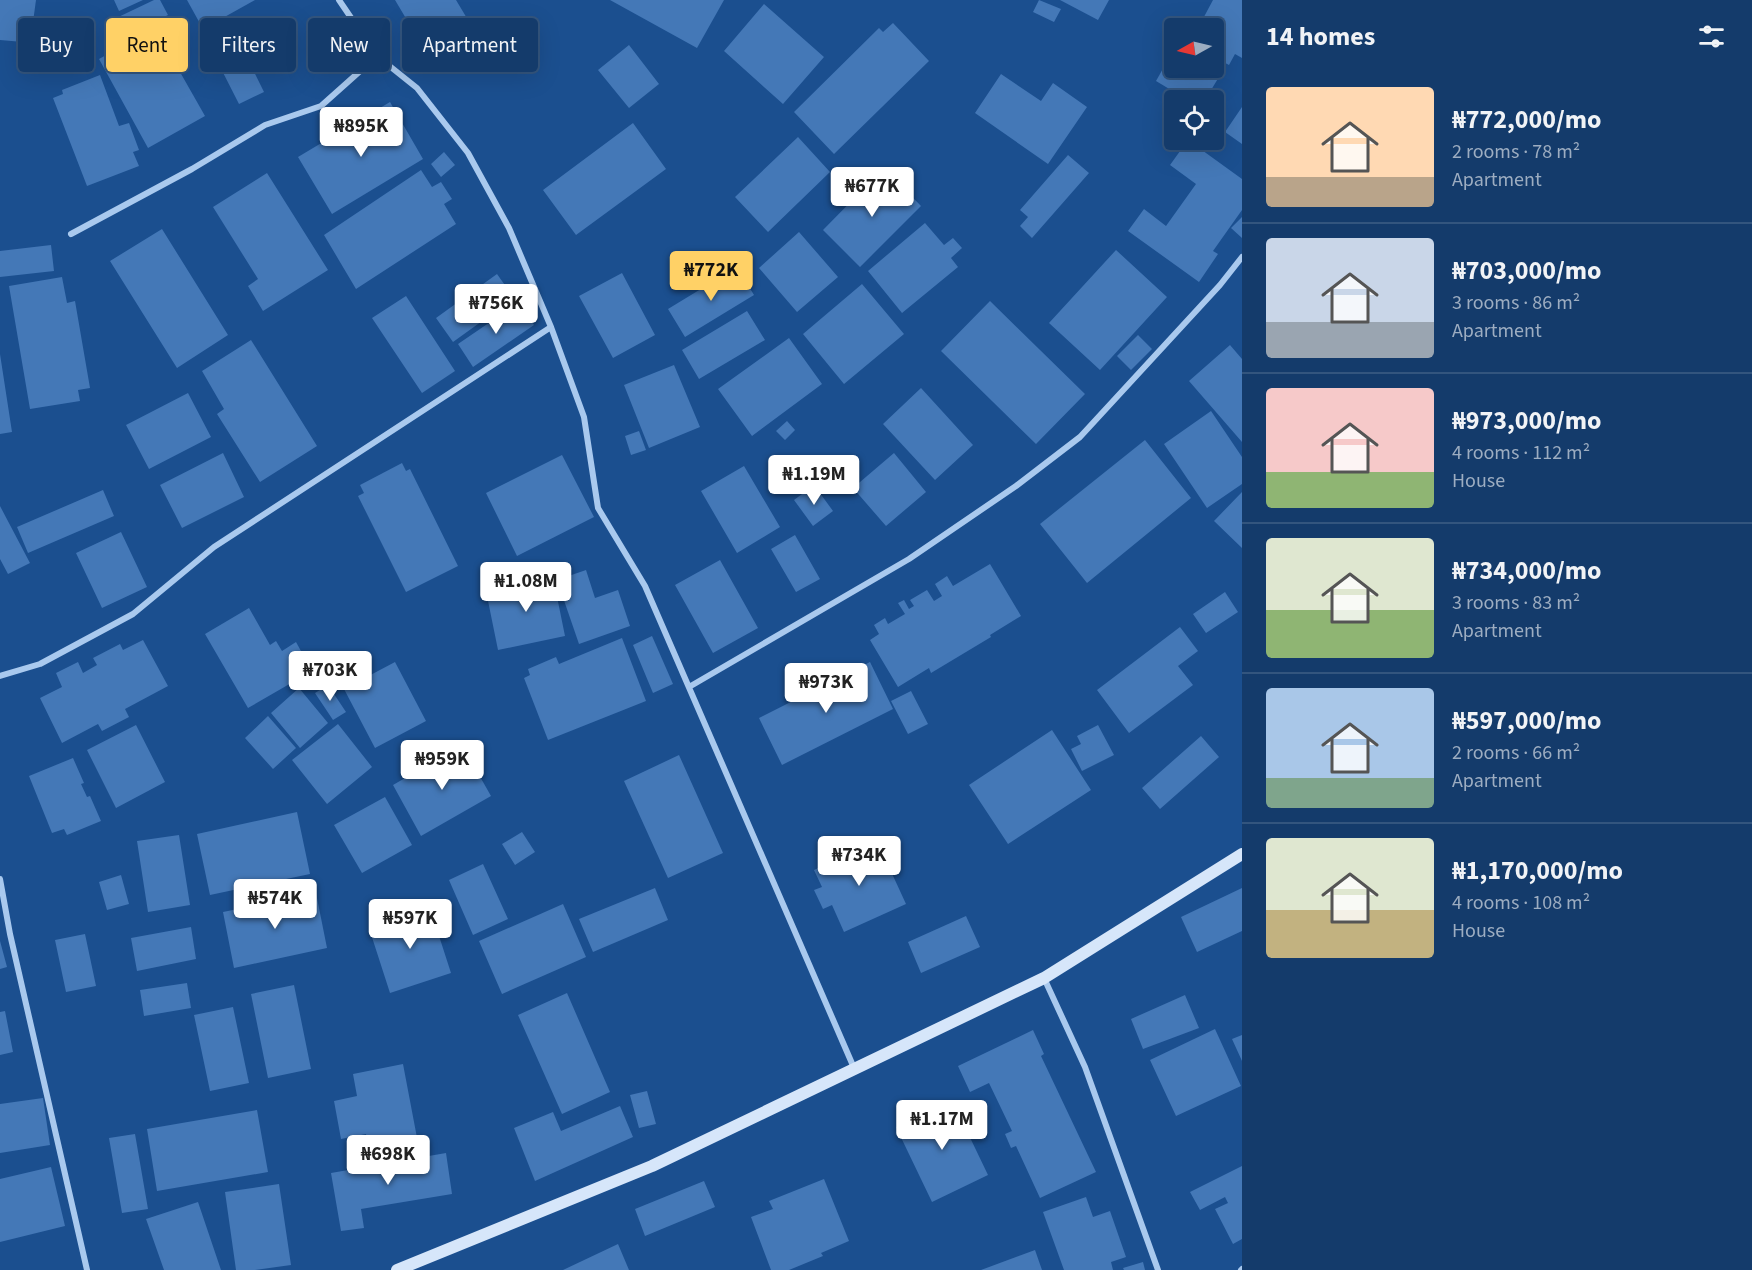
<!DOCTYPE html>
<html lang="en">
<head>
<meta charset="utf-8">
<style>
  :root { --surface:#143b6b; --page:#1d4271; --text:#f1f3f6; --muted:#9dadc1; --line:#33557e; --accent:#ffd166 }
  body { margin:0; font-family:"Source Sans 3",sans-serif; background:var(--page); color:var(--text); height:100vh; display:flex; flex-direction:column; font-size:22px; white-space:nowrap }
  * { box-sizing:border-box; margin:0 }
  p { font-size:20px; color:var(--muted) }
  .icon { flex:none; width:33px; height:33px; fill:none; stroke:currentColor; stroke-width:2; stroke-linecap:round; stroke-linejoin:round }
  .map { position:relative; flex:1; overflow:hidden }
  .drawer { display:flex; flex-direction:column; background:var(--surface); width:510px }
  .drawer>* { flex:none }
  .top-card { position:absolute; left:18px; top:18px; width:570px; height:54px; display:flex; gap:12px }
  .needle { width:39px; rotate:262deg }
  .buttons { position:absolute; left:1164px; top:18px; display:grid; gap:12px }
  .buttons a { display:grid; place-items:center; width:60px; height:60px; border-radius:6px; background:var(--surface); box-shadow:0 6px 24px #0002,0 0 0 2px var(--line); font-size:30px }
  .price { position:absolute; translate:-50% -51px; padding:0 14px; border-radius:6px; background:#fff; color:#222; font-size:20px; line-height:39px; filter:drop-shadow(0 2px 3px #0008) }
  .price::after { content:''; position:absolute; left:50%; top:36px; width:18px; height:14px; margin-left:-9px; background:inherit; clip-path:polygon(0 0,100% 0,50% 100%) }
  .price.active { background:var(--accent); color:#111 }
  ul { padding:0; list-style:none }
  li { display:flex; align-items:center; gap:18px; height:150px; padding:0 24px }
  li+li { border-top:2px solid var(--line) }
  li span { display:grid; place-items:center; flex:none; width:168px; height:120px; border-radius:6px; color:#555 }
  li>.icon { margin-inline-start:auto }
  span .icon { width:72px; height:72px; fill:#fffc; stroke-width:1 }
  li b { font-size:26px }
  h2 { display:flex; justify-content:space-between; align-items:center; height:72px; padding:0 24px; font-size:26px }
  .pill { padding:0 21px; border-radius:6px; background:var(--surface); box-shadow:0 6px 24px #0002,0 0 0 2px var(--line); font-size:21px; line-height:54px }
  .pill.active { background:var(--accent); color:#111 }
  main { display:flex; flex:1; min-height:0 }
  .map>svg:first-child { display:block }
  .building { fill:#4478b7 }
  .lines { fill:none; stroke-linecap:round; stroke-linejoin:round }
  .street { stroke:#a9c9ee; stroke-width:6 }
  .secondary { stroke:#d6e6fa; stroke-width:12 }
</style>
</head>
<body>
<main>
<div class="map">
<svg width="1242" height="1270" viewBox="0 0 1242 1270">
  <rect width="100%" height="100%" fill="#1b4f8f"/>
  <!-- building -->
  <path class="building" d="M 0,0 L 36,0 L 33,22 L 26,21 L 23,42 L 0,40 Z
    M 114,0 L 143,0 L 119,11 Z
    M 154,0 L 160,0 L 168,15 L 119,39 L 110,21 Z
    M 187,0 L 255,0 L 203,29 Z
    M 395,0 L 456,0 L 474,30 L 429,57 Z
    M 610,0 L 724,0 L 697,48 Z
    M 1039,0 L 1061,9 L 1054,22 L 1033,12 Z
    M 1060,0 L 1109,0 L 1098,20 Z
    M 1213,0 L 1242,0 L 1242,58 L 1235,54 L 1229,65 L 1214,57 L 1214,28 L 1198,28 Z
    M 764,4 L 824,57 L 783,104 L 724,51 Z
    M 893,23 L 929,61 L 834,154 L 794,112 L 879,28 L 883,32 Z
    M 155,28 L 205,116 L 148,148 L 99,59 Z
    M 236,35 L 264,92 L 239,104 L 210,47 Z
    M 629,45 L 659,84 L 629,108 L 598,70 Z
    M 1174,49 L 1174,68 L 1214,68 L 1222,72 L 1205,100 L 1185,100 L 1186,99 L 1156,81 Z
    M 1001,74 L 1041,101 L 1053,83 L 1087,107 L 1048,164 L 975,113 Z
    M 100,75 L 119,126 L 129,123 L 139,150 L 133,152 L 139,166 L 87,186 L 53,98 L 63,94 L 62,90 Z
    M 390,102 L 423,159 L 332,214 L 298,157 Z
    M 1242,107 L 1242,144 L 1225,132 Z
    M 633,123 L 666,169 L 576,235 L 543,190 Z
    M 798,137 L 830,172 L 768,232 L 735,197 Z
    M 1188,140 L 1242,179 L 1242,210 L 1213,251 L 1218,254 L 1199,282 L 1128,231 L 1144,209 L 1166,226 L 1196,184 L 1170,165 Z
    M 444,152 L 455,165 L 441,177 L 431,164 Z
    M 1068,155 L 1089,173 L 1032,238 L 1020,226 L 1028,217 L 1020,210 Z
    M 884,168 L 921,206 L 860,267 L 823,230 Z
    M 421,170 L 432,187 L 441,182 L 452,199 L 444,204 L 456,224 L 356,289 L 324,235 Z
    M 267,173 L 328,270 L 263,311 L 248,286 L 258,279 L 213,207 Z
    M 1242,217 L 1242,238 L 1231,228 Z
    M 925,223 L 944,245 L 953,238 L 962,248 L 951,258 L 958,267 L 902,313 L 868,271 Z
    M 162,229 L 228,335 L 177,368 L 110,261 Z
    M 799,232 L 838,277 L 797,312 L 759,268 Z
    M 51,245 L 54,271 L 0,277 L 0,251 Z
    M 1116,250 L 1167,297 L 1100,370 L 1049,323 Z
    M 737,267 L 754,295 L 685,337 L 668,309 Z
    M 622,273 L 655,335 L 613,358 L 579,296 Z
    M 497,274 L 514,298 L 453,342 L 436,318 Z
    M 62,277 L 67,303 L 75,301 L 90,388 L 78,390 L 80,401 L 30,409 L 9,286 Z
    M 862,284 L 904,334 L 844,384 L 803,334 Z
    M 406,296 L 455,371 L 422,393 L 372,318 Z
    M 990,301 L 1085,394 L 1036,444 L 941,351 Z
    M 518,303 L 534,325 L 473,367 L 458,344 Z
    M 747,311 L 765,340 L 699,379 L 682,350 Z
    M 1138,335 L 1152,349 L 1131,370 L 1117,356 Z
    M 789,338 L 822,384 L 752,436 L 718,389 Z
    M 251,340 L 317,446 L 260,482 L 217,414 L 224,409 L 202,371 Z
    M 1230,345 L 1242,359 L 1242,442 L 1189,381 Z
    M 0,354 L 12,432 L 0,434 Z
    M 674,365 L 700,427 L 649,448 L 624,385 Z
    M 921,388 L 973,445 L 935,480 L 883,424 Z
    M 188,393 L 211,437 L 149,469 L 126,425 Z
    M 1211,411 L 1242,457 L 1242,484 L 1207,508 L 1164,444 Z
    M 787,421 L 795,430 L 785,440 L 776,431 Z
    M 639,431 L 646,450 L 631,455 L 625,436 Z
    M 1145,440 L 1191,498 L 1087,583 L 1040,524 Z
    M 223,453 L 244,497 L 182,528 L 160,485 Z
    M 894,453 L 926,492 L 886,526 L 853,488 Z
    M 562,455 L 594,517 L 517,556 L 486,493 Z
    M 402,463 L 406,471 L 410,469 L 458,566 L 406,592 L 358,496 L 364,493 L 360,485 Z
    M 744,466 L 780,527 L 737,553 L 701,491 Z
    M 814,485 L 833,511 L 813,526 L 794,500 Z
    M 103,490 L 114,516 L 28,553 L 17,527 Z
    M 1242,492 L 1242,548 L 1214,521 Z
    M 0,506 L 30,563 L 8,574 L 0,559 Z
    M 121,532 L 147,587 L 102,608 L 76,553 Z
    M 795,535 L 820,579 L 796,592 L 771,549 Z
    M 720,560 L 758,628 L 713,653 L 675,585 Z
    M 990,564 L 1021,616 L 990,635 L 991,637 L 931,673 L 929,668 L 898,687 L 870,640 L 879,634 L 874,625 L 885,618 L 888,624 L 905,614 L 898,603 L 904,600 L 909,609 L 914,606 L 910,600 L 927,590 L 934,601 L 942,596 L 935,584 L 947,576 L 953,586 Z
    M 586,570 L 595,598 L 618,590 L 630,626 L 579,644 L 557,580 Z
    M 553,577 L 565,636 L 498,650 L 486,591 Z
    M 1225,592 L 1238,612 L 1206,633 L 1193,614 Z
    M 249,608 L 270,645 L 276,641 L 282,651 L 296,642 L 312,671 L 248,708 L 205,634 Z
    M 1180,627 L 1198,651 L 1178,666 L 1193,685 L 1129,733 L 1097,690 Z
    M 652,636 L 673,684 L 653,693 L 633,645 Z
    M 622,638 L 646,701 L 548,740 L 524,678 L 530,675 L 528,669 L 556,657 L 559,664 Z
    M 143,640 L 168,686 L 125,709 L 129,717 L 102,731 L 98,724 L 62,743 L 40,698 L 62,687 L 56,673 L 78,662 L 83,673 L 97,665 L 93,658 L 120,644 L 123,650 Z
    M 395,662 L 426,721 L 375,748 L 344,689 Z
    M 870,662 L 893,709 L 782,765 L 759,718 Z
    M 328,685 L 346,712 L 333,720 L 315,693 Z
    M 299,688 L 328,723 L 300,748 L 271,713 Z
    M 911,691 L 928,724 L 908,734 L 891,701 Z
    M 268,716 L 296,748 L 273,769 L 245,738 Z
    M 338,724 L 372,767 L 327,804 L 292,760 Z
    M 136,725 L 165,782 L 116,808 L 87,750 Z
    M 1098,725 L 1114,755 L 1082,771 L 1071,749 L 1081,744 L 1077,736 Z
    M 1052,730 L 1091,790 L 1008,844 L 969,785 Z
    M 1201,736 L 1219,757 L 1160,809 L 1142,788 Z
    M 462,745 L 491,796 L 421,836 L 393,785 Z
    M 679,755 L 723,853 L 668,878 L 624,781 Z
    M 73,758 L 84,783 L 81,784 L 87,797 L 90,796 L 101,821 L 67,835 L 64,829 L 52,833 L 29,776 Z
    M 385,797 L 412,845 L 362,873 L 334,825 Z
    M 297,812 L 310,874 L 210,895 L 197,834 Z
    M 522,832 L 535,852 L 515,865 L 502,844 Z
    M 179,835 L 190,905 L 148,912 L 137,841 Z
    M 877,841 L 906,904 L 844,932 L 832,905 L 823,909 L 814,890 L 822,887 L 814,870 Z
    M 483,864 L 508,919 L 473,935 L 449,880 Z
    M 121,875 L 129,904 L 107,910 L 99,882 Z
    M 655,888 L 668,920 L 593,952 L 579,919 Z
    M 1242,888 L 1242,931 L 1197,952 L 1181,917 Z
    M 316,893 L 327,948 L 234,968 L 223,912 Z
    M 563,904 L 586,957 L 502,994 L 479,941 Z
    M 430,908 L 451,973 L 390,993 L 369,928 Z
    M 966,916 L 980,947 L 921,973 L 908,942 Z
    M 191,927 L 196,959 L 137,971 L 131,938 Z
    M 85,934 L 96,986 L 66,992 L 55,940 Z
    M 0,941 L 7,967 L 0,969 Z
    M 187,983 L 191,1008 L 144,1016 L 140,990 Z
    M 294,985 L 311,1069 L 268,1078 L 251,994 Z
    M 567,993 L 610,1092 L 562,1114 L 518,1015 Z
    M 1185,995 L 1199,1028 L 1143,1049 L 1131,1019 Z
    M 233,1007 L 249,1083 L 210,1091 L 194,1015 Z
    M 5,1011 L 13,1052 L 0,1055 L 0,1012 Z
    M 1215,1029 L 1241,1086 L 1176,1116 L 1150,1060 Z
    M 1033,1030 L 1044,1054 L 1041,1056 L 1096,1172 L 1040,1198 L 1016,1146 L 1011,1148 L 1005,1134 L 1012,1131 L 989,1083 L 970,1092 L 958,1066 Z
    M 1242,1035 L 1242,1061 L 1232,1039 Z
    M 403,1064 L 418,1143 L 369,1152 L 366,1134 L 341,1139 L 334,1101 L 357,1096 L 353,1074 Z
    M 647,1091 L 656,1124 L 639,1128 L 630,1095 Z
    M 43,1098 L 50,1145 L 0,1153 L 0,1104 Z
    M 952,1100 L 988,1175 L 932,1202 L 896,1127 Z
    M 620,1106 L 633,1137 L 535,1181 L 514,1128 L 553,1112 L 561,1131 Z
    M 257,1110 L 268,1172 L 157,1191 L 147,1129 Z
    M 135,1134 L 148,1209 L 122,1213 L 109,1138 Z
    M 446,1153 L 452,1194 L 361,1209 L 364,1228 L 341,1231 L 331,1173 Z
    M 1242,1166 L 1242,1239 L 1233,1244 L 1215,1209 L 1228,1203 L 1225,1197 L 1200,1210 L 1190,1192 Z
    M 51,1167 L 65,1226 L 0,1242 L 0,1179 Z
    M 824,1179 L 849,1241 L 821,1253 L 823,1256 L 789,1270 L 771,1270 L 751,1217 L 773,1209 L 769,1201 Z
    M 704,1181 L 715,1207 L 645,1236 L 635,1209 Z
    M 279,1184 L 291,1265 L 255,1270 L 236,1270 L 225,1192 Z
    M 1086,1197 L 1093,1217 L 1110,1211 L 1126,1257 L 1111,1262 L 1113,1270 L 1064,1270 L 1043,1212 Z
    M 198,1202 L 221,1270 L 164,1270 L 146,1219 Z
    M 618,1244 L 629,1270 L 563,1270 Z
    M 1035,1250 L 1042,1270 L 981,1270 Z
    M 1143,1262 L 1145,1270 L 1124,1270 L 1123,1268 Z"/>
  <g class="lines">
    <!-- street -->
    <path class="street" d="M 339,0 L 377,56 L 417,88 L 468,153 L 509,228 L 551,327 L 584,417 L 598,508 L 645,586 L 854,1068
      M 71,234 L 192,169 L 265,125 L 321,106 L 377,56
      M 0,676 L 40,664 L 133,614 L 214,547 L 551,327
      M 689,687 L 909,559 L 1016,486 L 1080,437 L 1220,285 L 1242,257
      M 0,879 L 10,934 L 87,1270
      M 1044,978 L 1085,1067 L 1158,1270
      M 1241,1270 L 1242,1269"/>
    <!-- secondary -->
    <path class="secondary" d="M 397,1270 L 652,1166 L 1044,978 L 1242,854"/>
  </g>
</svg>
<div class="buttons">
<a><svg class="needle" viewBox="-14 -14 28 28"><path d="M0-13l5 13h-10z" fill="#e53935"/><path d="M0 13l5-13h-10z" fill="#9dadc1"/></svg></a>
<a><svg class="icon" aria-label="locate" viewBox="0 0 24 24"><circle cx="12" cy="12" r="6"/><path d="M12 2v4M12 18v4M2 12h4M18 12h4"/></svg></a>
</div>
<b class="price" style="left:361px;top:158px">₦895K</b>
<b class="price" style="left:872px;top:218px">₦677K</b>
<b class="price active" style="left:711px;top:302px">₦772K</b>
<b class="price" style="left:496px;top:335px">₦756K</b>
<b class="price" style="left:814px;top:506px">₦1.19M</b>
<b class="price" style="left:526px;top:613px">₦1.08M</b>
<b class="price" style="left:330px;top:702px">₦703K</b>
<b class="price" style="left:826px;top:714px">₦973K</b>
<b class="price" style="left:442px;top:791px">₦959K</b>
<b class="price" style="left:859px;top:887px">₦734K</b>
<b class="price" style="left:275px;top:930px">₦574K</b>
<b class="price" style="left:410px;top:950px">₦597K</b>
<b class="price" style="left:942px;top:1151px">₦1.17M</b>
<b class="price" style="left:388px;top:1186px">₦698K</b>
<div class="top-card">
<a class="pill">Buy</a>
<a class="pill active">Rent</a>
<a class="pill">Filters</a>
<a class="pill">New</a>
<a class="pill">Apartment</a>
</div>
</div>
<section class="drawer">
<h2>14 homes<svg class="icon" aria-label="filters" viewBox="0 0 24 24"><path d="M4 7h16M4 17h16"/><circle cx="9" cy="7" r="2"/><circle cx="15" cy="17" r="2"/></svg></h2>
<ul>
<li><span style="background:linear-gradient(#ffd9b3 75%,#b9a48a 0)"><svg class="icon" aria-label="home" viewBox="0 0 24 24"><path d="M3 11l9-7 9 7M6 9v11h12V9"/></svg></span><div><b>₦772,000/mo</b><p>2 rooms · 78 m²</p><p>Apartment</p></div></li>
<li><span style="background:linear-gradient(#c9d6e8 70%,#9aa5b1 0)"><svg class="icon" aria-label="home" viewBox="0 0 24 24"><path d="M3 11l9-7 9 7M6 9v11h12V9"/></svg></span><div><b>₦703,000/mo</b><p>3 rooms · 86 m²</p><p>Apartment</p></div></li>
<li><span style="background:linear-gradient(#f6c9c9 70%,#8fb573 0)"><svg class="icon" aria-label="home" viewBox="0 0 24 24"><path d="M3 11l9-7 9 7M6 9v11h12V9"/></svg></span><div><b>₦973,000/mo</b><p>4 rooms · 112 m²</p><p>House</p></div></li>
<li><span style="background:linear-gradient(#dfe7d0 60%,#8fb573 0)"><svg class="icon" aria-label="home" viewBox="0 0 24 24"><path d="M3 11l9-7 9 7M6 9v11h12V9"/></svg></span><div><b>₦734,000/mo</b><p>3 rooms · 83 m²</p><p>Apartment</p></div></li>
<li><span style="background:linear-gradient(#a9c7e8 75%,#7fa58c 0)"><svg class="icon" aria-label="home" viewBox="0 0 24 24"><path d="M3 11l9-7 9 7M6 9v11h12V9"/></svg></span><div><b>₦597,000/mo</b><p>2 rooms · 66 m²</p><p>Apartment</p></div></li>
<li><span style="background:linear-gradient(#dfe7d0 60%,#c2b280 0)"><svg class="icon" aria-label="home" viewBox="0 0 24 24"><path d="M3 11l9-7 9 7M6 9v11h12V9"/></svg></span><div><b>₦1,170,000/mo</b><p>4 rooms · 108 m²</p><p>House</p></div></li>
</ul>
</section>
</main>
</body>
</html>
